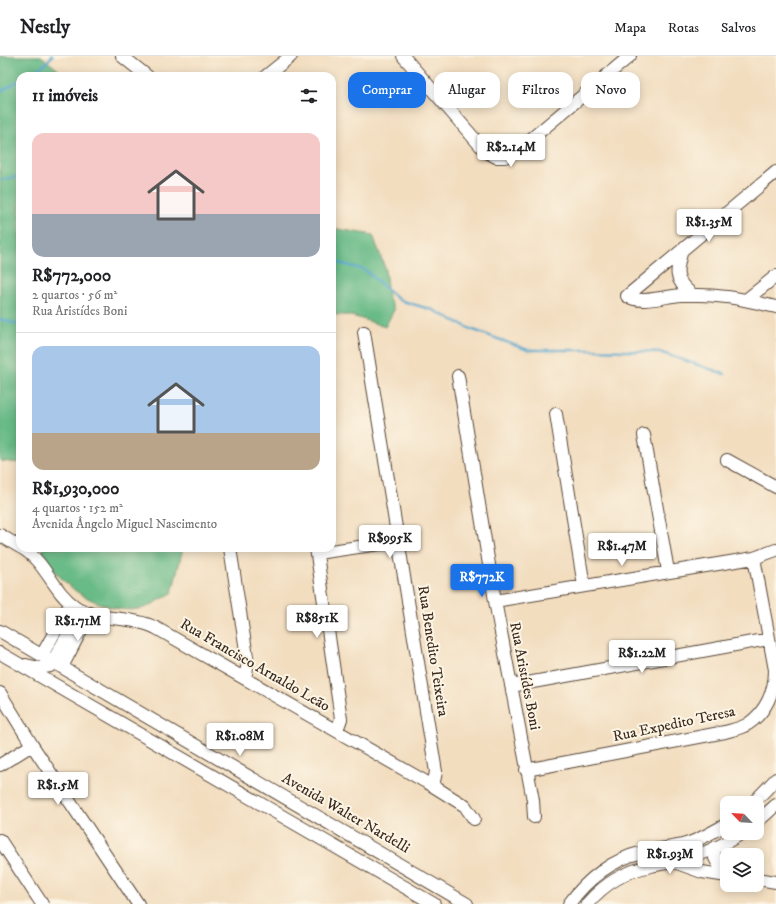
<!DOCTYPE html>
<html lang="pt">
<head>
<meta charset="utf-8">
<style>
  :root { --surface:#fff; --page:#f2f2f2; --text:#202124; --muted:#757577; --line:#e0e0e0; --accent:#1a73e8 }
  body { margin:0; font-family:"IM FELL DW Pica",serif; background:var(--page); color:var(--text); height:100vh; display:flex; flex-direction:column; font-size:15px; white-space:nowrap }
  * { box-sizing:border-box; margin:0 }
  p { font-size:13px; color:var(--muted) }
  .icon { flex:none; width:22px; height:22px; fill:none; stroke:currentColor; stroke-width:2; stroke-linecap:round; stroke-linejoin:round }
  .map { position:relative; flex:1; overflow:hidden }
  .panel { position:absolute; left:16px; top:16px; width:320px; height:480px; display:flex; flex-direction:column; background:var(--surface); border-radius:12px; box-shadow:0 2px 10px #0003 }
  .panel>* { flex:none }
  .banner { position:absolute; left:348px; top:16px; width:368px; height:36px; display:flex; gap:8px }
  .needle { width:26px; rotate:295deg }
  .fabs { position:absolute; left:720px; top:740px; display:grid; gap:8px }
  .fabs a { display:grid; place-items:center; width:44px; height:44px; border-radius:8px; background:var(--surface); box-shadow:0 2px 10px #0003; font-size:20px }
  .price { position:absolute; translate:-50% -34px; padding:0 9px; border-radius:4px; background:#fff; color:#222; font-size:13px; line-height:26px; filter:drop-shadow(0 1px 2px #0008) }
  .price::after { content:''; position:absolute; left:50%; top:24px; width:12px; height:9px; margin-left:-6px; background:inherit; clip-path:polygon(0 0,100% 0,50% 100%) }
  .price.active { background:var(--accent); color:#fff }
  ul { padding:0; list-style:none }
  li { display:grid; align-content:center; gap:8px; height:212px; padding:0 16px }
  li+li { border-top:1px solid var(--line) }
  li span { display:grid; place-items:center; height:124px; border-radius:12px; color:#555 }
  li>.icon { margin-inline-start:auto }
  span .icon { width:72px; height:72px; fill:#fffc; stroke-width:1 }
  li b { font-size:17px }
  h2 { display:flex; justify-content:space-between; align-items:center; height:48px; padding:0 16px; font-size:17px }
  .chip { padding:0 14px; border-radius:12px; background:var(--surface); box-shadow:0 2px 10px #0003; font-size:14px; line-height:36px }
  .chip.active { background:var(--accent); color:#fff }
  header { display:flex; align-items:center; gap:24px; box-sizing:border-box; height:56px; padding:0 20px; background:var(--surface); border-bottom:1px solid var(--line) }
  header strong { font-size:19px }
  nav { display:flex; gap:22px; margin-inline-start:auto; font-size:14px }
  .map>svg:first-child { display:block }
  .forest { fill:#68ba86; stroke:#527252 }
  .lines { fill:none; stroke-linecap:round; stroke-linejoin:round }
  .stream { stroke:#50a3cb; stroke-width:2.5 }
  .minor-casing { stroke:#564536; stroke-width:14 }
  .minor { stroke:#fff; stroke-width:12 }
  .labels { text-anchor:middle; dominant-baseline:central; stroke-width:4; stroke-linejoin:round; paint-order:stroke }
  .street-label { font-size:15px; fill:#3b2a1e; stroke:#fcf5e5 }
</style>
</head>
<body>
<header>
<strong>Nestly</strong>
<nav><a>Mapa</a><a>Rotas</a><a>Salvos</a></nav>
</header>
<div class="map">
<svg width="776" height="848" viewBox="0 0 776 848">
  <rect width="100%" height="100%" fill="#fcf5e5"/>
  <filter id="ink" filterUnits="userSpaceOnUse"><feTurbulence type="fractalNoise" baseFrequency=".025" numOctaves="2"/><feDisplacementMap in="SourceGraphic" scale="8" xChannelSelector="R" yChannelSelector="G"/><feConvolveMatrix kernelMatrix="1 2 1 2 8 2 1 2 1" color-interpolation-filters="sRGB"/></filter>
  <filter id="wash" filterUnits="userSpaceOnUse"><feTurbulence type="fractalNoise" baseFrequency=".012" numOctaves="4" result="noise"/><feDisplacementMap in="SourceGraphic" scale="16" xChannelSelector="R" yChannelSelector="G"/><feGaussianBlur stdDeviation="0.9" result="paint"/><feColorMatrix in="noise" values="0 0 0 0 0 0 0 0 0 0 0 0 0 0 0 0 0 1.4 0 .05"/><feComposite in="paint" operator="in"/></filter>
  <g filter="url(#wash)">
    <rect width="100%" height="100%" fill="#f2ddbf"/>
    <!-- forest -->
    <path class="forest" d="M 0,0 L 41,0 L 66,20 L 20,20 L 20,407 L 0,405 Z
      M 332,172 L 373,179 L 385,212 L 388,240 L 394,254 L 385,271 C 368,265 350,257 332,259 Z
      M 43,492 L 183,492 L 172,537 C 162,542 149,552 139,553 C 129,555 117,553 108,550 C 75,540 63,526 42,499 Z"/>
    <g class="lines">
      <!-- stream -->
      <path class="stream" d="M 26,20 L 45,8 L 52,0
        M 0,36 L 20,24
        M 0,124 L 20,120
        M 332,205 L 365,214 L 399,244 L 433,254 L 471,273 L 528,294 L 593,294 L 659,296 L 725,318
        M 0,263 L 20,269"/>
    </g>
  </g>
  <g filter="url(#ink)">
    <g class="lines">
      <defs>
        <path id="minor" d="M 122,0 L 147,20
          M 403,0 L 485,95 L 496,101 L 505,101 L 525,88 L 630,0
          M 266,20 L 291,0
          M 776,116 L 627,240 C 641,249 665,240 681,239 C 716,237 743,243 776,251
          M 682,194 C 676,215 673,224 693,239
          M 746,244 L 776,220
          M 364,276 L 436,716 L 433,730
          M 458,320 L 495,545 L 533,744 L 534,761
          M 556,358 L 584,530
          M 644,379 L 668,515
          M 727,404 L 776,431
          M 0,479 L 20,491
          M 22,492 C 46,506 53,536 76,551 C 97,566 131,559 156,572 L 433,730 L 465,750 L 474,763
          M 230,492 L 248,607 L 245,622
          M 316,492 L 341,663 L 337,674
          M 317,497 L 400,485
          M 495,545 L 754,502 L 776,494
          M 0,575 L 467,848
          M 0,597 L 434,848
          M 42,599 L 71,547
          M 26,609 L 39,612 L 50,610 L 82,554
          M 62,611 L 90,557
          M 511,630 L 769,583
          M 0,637 L 32,689 L 138,848
          M 0,709 L 32,689
          M 526,714 L 725,676 C 732,674 742,672 748,668 C 766,656 775,635 775,614 L 754,502
          M 753,747 L 776,723
          M 757,766 L 776,749
          M 0,784 L 42,848
          M 714,792 L 715,802 L 725,820
          M 674,806 L 702,816 L 727,820
          M 757,823 L 776,826
          M 569,848 C 587,823 613,803 643,796 C 657,793 672,792 686,788 C 700,784 714,775 727,768
          M 587,848 C 604,828 625,815 651,810 C 665,807 679,806 693,801 C 710,795 727,787 742,777"/>
      </defs>
      <!-- minor casing -->
      <use href="#minor" class="minor-casing"/>
      <!-- minor -->
      <use href="#minor" class="minor"/>
    </g>
  </g>
  <g class="labels">
    <!-- street labels -->
    <g class="street-label">
      <text transform="translate(433 595) rotate(81)">Rua Benedito Teixeira</text>
      <text transform="translate(255 609) rotate(30)">Rua Francisco Arnaldo Leão</text>
      <text transform="translate(525 620) rotate(79)">Rua Aristídes Boni</text>
      <text transform="translate(674 668) rotate(-12)">Rua Expedito Teresa</text>
      <text transform="translate(346 757) rotate(30)">Avenida Walter Nardelli</text>
    </g>
  </g>
</svg>
<div class="fabs">
<a><svg class="needle" viewBox="-14 -14 28 28"><path d="M0-13l5 13h-10z" fill="#e53935"/><path d="M0 13l5-13h-10z" fill="#757577"/></svg></a>
<a><svg class="icon" aria-label="layers" viewBox="0 0 24 24"><path d="M12 4l9 5-9 5-9-5zM3 14l9 5 9-5"/></svg></a>
</div>
<b class="price" style="left:511px;top:112px">R$2.14M</b>
<b class="price" style="left:709px;top:187px">R$1.35M</b>
<b class="price" style="left:390px;top:503px">R$995K</b>
<b class="price" style="left:622px;top:511px">R$1.47M</b>
<b class="price active" style="left:482px;top:542px">R$772K</b>
<b class="price" style="left:317px;top:583px">R$851K</b>
<b class="price" style="left:78px;top:586px">R$1.71M</b>
<b class="price" style="left:642px;top:618px">R$1.22M</b>
<b class="price" style="left:240px;top:701px">R$1.08M</b>
<b class="price" style="left:58px;top:750px">R$1.5M</b>
<b class="price" style="left:670px;top:819px">R$1.93M</b>
<div class="banner">
<a class="chip active">Comprar</a>
<a class="chip">Alugar</a>
<a class="chip">Filtros</a>
<a class="chip">Novo</a>
</div>
<section class="panel">
<h2>11 imóveis<svg class="icon" aria-label="filters" viewBox="0 0 24 24"><path d="M4 7h16M4 17h16"/><circle cx="9" cy="7" r="2"/><circle cx="15" cy="17" r="2"/></svg></h2>
<ul>
<li><span style="background:linear-gradient(#f6c9c9 65%,#9aa5b1 0)"><svg class="icon" aria-label="home" viewBox="0 0 24 24"><path d="M3 11l9-7 9 7M6 9v11h12V9"/></svg></span><div><b>R$772,000</b><p>2 quartos · 56 m²</p><p>Rua Aristídes Boni</p></div></li>
<li><span style="background:linear-gradient(#a9c7e8 70%,#b9a48a 0)"><svg class="icon" aria-label="home" viewBox="0 0 24 24"><path d="M3 11l9-7 9 7M6 9v11h12V9"/></svg></span><div><b>R$1,930,000</b><p>4 quartos · 152 m²</p><p>Avenida Ângelo Miguel Nascimento</p></div></li>
</ul>
</section>
</div>
</body>
</html>
